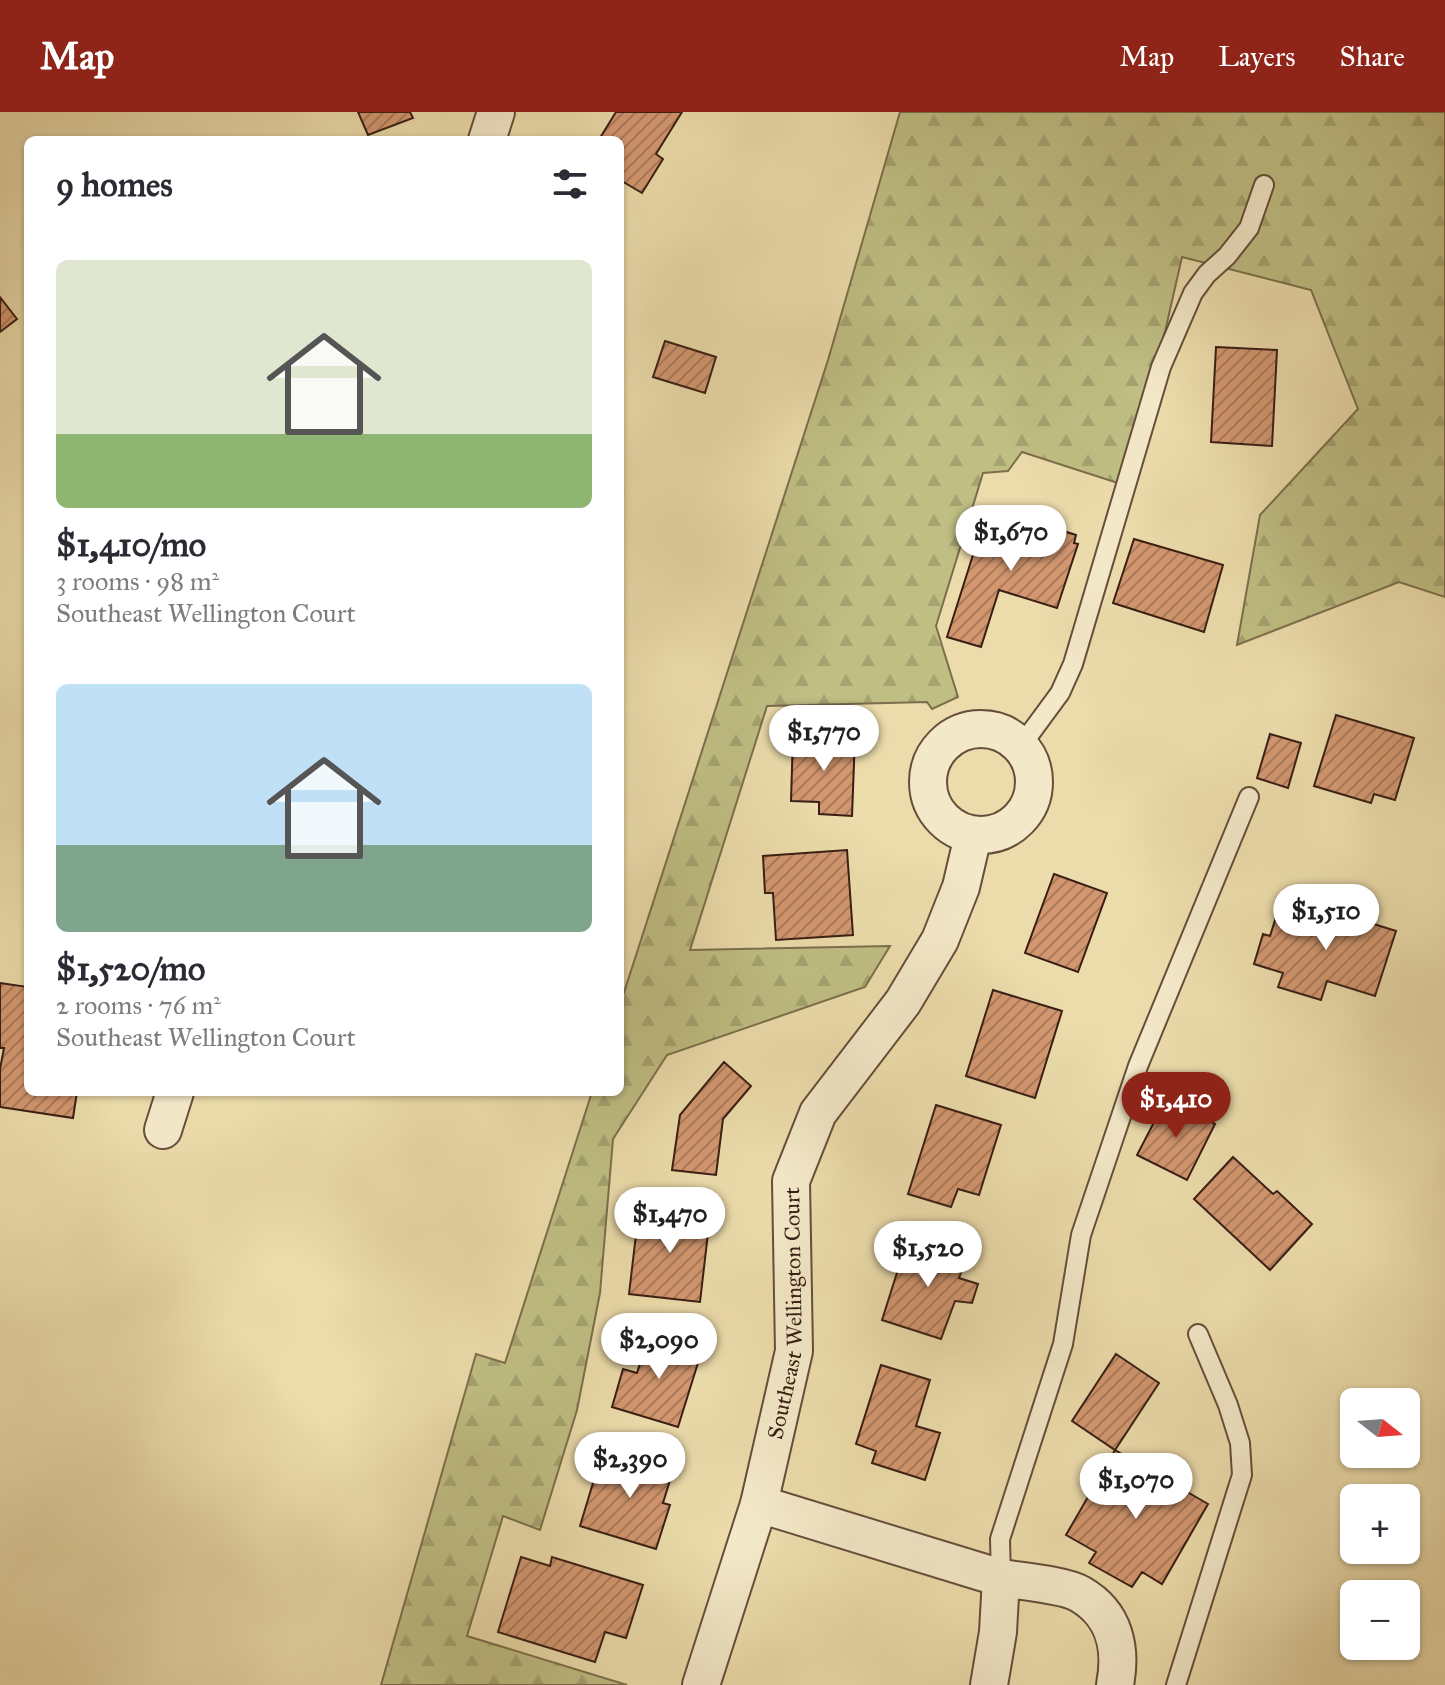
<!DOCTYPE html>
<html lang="en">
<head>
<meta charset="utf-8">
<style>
  :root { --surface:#fff; --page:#f7f7f7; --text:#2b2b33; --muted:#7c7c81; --accent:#8f2418 }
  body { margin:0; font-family:"IM FELL Great Primer",serif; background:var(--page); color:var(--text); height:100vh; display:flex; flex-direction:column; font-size:30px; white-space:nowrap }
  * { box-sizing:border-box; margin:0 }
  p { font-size:26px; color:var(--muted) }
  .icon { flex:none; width:44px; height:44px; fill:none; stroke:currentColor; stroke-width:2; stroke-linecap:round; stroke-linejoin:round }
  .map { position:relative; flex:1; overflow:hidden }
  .panel { position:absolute; left:24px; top:24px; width:600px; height:960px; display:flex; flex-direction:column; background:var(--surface); border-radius:12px; box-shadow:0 2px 6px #0004 }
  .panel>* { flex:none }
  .needle { width:52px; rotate:107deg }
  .buttons { position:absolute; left:1340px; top:1276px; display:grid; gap:16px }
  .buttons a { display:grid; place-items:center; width:80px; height:80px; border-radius:12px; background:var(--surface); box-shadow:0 2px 6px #0004; font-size:40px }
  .price { position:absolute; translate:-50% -68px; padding:0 18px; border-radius:28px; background:#fff; color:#222; font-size:26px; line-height:52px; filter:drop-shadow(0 2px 4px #0008) }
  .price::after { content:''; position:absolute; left:50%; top:48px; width:24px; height:18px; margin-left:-12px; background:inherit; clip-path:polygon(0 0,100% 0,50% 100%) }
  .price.selected { background:var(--accent); color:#fff }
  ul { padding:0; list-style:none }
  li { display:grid; align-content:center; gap:16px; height:424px; padding:0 32px }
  li span { display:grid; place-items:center; height:248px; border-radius:12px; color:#555 }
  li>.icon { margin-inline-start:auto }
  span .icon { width:144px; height:144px; fill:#fffc; stroke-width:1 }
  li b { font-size:34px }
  h2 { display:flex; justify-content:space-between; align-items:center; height:96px; padding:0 32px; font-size:34px }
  header { display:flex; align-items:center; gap:48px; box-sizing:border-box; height:112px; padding:0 40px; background:var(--accent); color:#fff }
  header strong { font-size:38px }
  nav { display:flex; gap:44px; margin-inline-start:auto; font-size:28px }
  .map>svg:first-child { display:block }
  .forest { fill:url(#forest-firs); stroke:#7c6e4c; stroke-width:2 }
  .building { fill:url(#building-hatch); stroke:#391e14; stroke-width:2 }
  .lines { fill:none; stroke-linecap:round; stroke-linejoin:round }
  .service-casing { stroke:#664e3a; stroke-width:22 }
  .minor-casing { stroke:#664e3a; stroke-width:40 }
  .service { stroke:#f3e8c8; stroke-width:18 }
  .minor { stroke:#f3e8c8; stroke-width:36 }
  .labels { text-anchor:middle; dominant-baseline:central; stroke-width:6; stroke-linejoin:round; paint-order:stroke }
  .street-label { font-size:22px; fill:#391e14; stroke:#f3e8c8 }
</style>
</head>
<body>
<header>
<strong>Map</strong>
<nav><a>Map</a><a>Layers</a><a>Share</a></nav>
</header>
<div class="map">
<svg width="1445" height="1573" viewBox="0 0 1445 1573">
  <defs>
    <pattern id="forest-firs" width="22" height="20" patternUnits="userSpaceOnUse" patternTransform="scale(2)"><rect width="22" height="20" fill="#bfbe83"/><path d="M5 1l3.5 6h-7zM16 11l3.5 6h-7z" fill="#a5a370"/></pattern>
    <pattern id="building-hatch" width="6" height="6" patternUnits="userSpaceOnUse" patternTransform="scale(2)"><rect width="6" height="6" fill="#d39770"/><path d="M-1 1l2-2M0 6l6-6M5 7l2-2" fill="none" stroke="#ac7b5b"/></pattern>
  </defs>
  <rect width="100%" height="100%" fill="#ecdcab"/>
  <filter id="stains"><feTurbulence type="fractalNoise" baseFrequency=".0025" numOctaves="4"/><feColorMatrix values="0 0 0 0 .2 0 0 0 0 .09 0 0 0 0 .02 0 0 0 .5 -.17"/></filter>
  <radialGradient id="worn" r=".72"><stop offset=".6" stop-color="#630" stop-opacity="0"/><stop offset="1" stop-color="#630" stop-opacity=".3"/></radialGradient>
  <!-- forest -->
  <path class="forest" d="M 900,0 L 1445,0 L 1445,485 L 1399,470 L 1237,533 L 1260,403 L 1358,297 L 1311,178 L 1182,145 L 1137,343 L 1127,374 L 1022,340 L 1008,359 L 983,361 L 936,514 L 958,585 L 932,597 L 927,590 L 767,594 L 690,838 L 890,834 L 865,875 L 667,943 L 613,1027 L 600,1181 L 577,1298 L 540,1418 L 503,1404 L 467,1524 L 627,1573 L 381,1573 L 476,1242 L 505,1251 L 592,980 L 620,980 L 620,893 L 828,248 Z"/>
  <!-- building -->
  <path class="building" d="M 358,0 L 410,0 L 413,6 L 368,23 Z
    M 616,0 L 682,0 L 656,42 L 663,47 L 642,81 L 620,68 L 620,28 L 600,26 Z
    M 0,185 L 17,207 L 0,220 Z
    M 665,229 L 716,245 L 705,281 L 653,265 Z
    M 1216,235 L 1277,238 L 1272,334 L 1211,330 Z
    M 985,405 L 1031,420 L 1035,410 L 1076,423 L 1074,431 L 1078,432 L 1057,496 L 999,478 L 981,535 L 947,525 Z
    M 1134,427 L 1223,453 L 1204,520 L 1113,491 Z
    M 1336,603 L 1414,626 L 1395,688 L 1374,682 L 1371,691 L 1314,674 Z
    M 1270,622 L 1301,631 L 1288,676 L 1257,666 Z
    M 793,623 L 855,625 L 852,704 L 819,702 L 819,690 L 791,689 Z
    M 847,738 L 853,823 L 776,828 L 773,781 L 765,781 L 763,744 Z
    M 1054,762 L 1107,781 L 1078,860 L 1025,841 Z
    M 1300,789 L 1396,819 L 1375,884 L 1327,869 L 1321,888 L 1278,875 L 1283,861 L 1254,852 L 1263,822 L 1270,824 L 1276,805 L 1292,810 Z
    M 0,871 L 28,875 L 28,980 L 77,980 L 73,1006 L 0,995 L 0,957 L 4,936 L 0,936 Z
    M 993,878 L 1062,899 L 1035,986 L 966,964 Z
    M 724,950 L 751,974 L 723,1007 L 716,1063 L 672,1058 L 680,1003 Z
    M 1166,987 L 1215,1012 L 1187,1068 L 1137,1043 Z
    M 936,993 L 1001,1013 L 979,1083 L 958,1077 L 951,1095 L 908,1082 Z
    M 1233,1045 L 1273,1082 L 1277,1079 L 1312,1112 L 1270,1158 L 1194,1087 Z
    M 639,1097 L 710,1104 L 700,1190 L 629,1182 Z
    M 908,1126 L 967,1144 L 959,1166 L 978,1172 L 972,1191 L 955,1189 L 941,1227 L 882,1208 Z
    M 650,1220 L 702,1238 L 678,1315 L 612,1295 L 623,1257 L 637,1261 Z
    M 1116,1242 L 1159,1271 L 1115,1338 L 1072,1309 Z
    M 881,1253 L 930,1268 L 916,1314 L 940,1321 L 925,1368 L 872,1351 L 876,1339 L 856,1332 Z
    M 1115,1338 L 1208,1392 L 1162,1472 L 1142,1460 L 1132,1475 L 1089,1451 L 1096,1440 L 1066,1423 Z
    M 633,1339 L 675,1352 L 663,1391 L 670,1393 L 656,1437 L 580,1414 L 599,1351 L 627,1360 Z
    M 521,1445 L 550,1454 L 552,1445 L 643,1473 L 626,1526 L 605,1520 L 595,1550 L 498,1520 Z"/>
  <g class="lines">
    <defs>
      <path id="service" d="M 1021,634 L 1060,581 L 1073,552 L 1161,255 L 1193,181 L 1207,162 L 1227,144 L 1249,116 L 1264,73
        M 1001,1466 L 1000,1427 L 1063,1232 L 1081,1123 L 1138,954 L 1249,685
        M 1176,1573 L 1242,1363 L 1240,1331 L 1228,1293 L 1198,1222"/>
      <g id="minor">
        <path d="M 487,28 L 496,0"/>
        <circle cx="981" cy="670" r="53"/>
        <path d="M 163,1018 L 175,980"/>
        <path d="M 759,1392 L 1001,1466"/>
        <path id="s1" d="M 701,1573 L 759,1392 L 794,1239 L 791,1069 L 818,1001 L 903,890 L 940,828 L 961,775 L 973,724"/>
        <path d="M 989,1573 L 998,1520 L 1001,1466 C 1020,1469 1065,1473 1080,1482 C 1115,1502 1122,1536 1115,1573"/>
      </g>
    </defs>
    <!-- service casing -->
    <use href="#service" class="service-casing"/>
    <!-- minor casing -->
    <use href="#minor" class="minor-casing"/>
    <!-- service -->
    <use href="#service" class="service"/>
    <!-- minor -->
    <use href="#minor" class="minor"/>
  </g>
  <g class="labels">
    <!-- street labels -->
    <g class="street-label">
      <text stroke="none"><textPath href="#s1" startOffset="384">Southeast Wellington Court</textPath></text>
    </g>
  </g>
  <rect width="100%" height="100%" filter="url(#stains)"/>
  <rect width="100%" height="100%" fill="url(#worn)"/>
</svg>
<div class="buttons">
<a><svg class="needle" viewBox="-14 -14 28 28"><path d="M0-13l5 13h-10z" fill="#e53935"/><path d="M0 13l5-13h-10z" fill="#7c7c81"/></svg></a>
<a>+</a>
<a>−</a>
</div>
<b class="price" style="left:1011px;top:461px">$1,670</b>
<b class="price" style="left:824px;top:661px">$1,770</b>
<b class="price" style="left:1326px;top:840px">$1,510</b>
<b class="price selected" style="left:1176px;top:1028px">$1,410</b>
<b class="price" style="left:670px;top:1143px">$1,470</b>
<b class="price" style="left:928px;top:1177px">$1,520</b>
<b class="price" style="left:659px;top:1269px">$2,090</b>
<b class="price" style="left:630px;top:1388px">$2,390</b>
<b class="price" style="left:1136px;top:1409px">$1,070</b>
<section class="panel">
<h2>9 homes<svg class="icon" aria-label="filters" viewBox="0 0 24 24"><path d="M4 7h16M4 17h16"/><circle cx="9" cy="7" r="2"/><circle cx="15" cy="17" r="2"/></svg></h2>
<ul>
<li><span style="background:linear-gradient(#dfe7d0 70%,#8fb573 0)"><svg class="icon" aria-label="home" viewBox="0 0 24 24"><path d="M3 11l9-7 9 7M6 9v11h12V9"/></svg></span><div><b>$1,410/mo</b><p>3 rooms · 98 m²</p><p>Southeast Wellington Court</p></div></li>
<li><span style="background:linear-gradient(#bfe0f5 65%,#7fa58c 0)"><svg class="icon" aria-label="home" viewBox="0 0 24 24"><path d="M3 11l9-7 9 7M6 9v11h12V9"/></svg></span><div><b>$1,520/mo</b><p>2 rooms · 76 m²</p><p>Southeast Wellington Court</p></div></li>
</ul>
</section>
</div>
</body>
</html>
